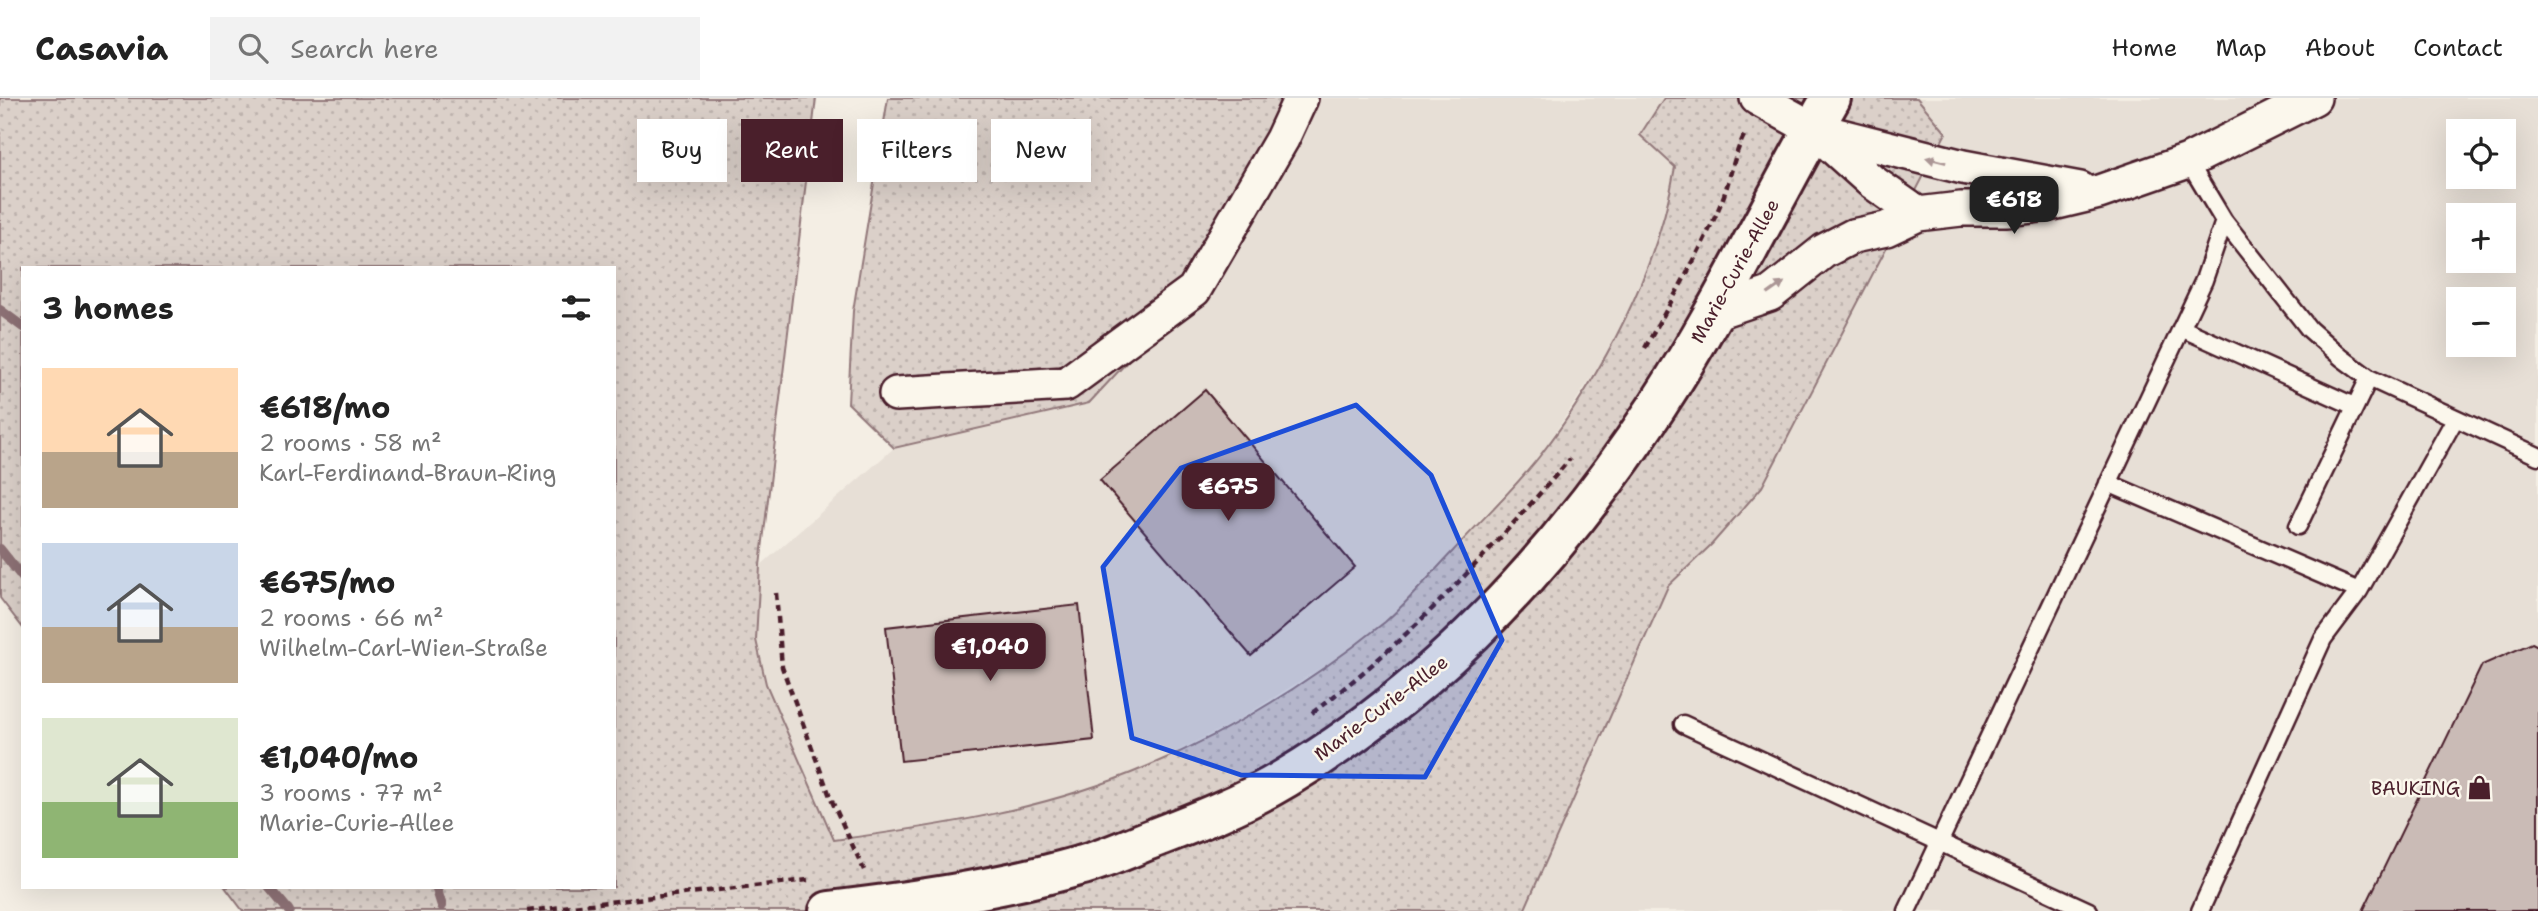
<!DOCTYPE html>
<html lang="en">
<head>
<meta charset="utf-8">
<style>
  :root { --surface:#fff; --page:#f2f2f2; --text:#222; --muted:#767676; --line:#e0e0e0; --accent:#4a1f2b }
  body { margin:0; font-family:"Shantell Sans",sans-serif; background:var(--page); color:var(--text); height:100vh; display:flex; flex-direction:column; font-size:26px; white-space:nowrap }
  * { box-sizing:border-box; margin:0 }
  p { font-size:23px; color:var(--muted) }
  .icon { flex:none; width:38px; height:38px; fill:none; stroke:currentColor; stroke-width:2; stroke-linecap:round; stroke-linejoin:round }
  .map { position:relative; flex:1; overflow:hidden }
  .details { position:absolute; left:21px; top:168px; width:595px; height:623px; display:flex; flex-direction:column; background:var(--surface); border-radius:0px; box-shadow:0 7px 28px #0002 }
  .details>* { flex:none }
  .banner { position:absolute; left:637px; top:21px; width:665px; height:63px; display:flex; gap:14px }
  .fabs { position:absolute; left:2446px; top:21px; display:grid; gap:14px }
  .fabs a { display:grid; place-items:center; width:70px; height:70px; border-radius:0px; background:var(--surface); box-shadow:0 7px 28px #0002; font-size:35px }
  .price { position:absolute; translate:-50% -60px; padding:0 16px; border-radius:14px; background:var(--accent); color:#fff; font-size:23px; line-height:46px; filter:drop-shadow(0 2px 4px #0008) }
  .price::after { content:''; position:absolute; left:50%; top:42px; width:21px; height:16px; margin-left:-10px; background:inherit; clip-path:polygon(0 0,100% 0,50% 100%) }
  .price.on { background:#222; color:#fff }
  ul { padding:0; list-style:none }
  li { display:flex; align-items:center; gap:21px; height:175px; padding:0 21px }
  li span { display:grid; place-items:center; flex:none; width:196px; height:140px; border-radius:0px; color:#555 }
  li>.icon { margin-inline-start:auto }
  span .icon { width:84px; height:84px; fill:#fffc; stroke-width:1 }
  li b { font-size:30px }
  h2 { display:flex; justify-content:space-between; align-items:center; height:84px; padding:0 21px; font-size:30px }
  .pill { padding:0 24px; border-radius:0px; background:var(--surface); box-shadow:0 7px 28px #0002; font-size:24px; line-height:63px }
  .pill.on { background:var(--accent); color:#fff }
  header { display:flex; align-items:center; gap:42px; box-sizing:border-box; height:98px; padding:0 35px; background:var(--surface); border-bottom:2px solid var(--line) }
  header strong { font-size:33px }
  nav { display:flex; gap:38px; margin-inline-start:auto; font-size:24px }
  .search { width:490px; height:63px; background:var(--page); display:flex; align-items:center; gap:18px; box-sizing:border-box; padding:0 24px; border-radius:0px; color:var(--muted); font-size:26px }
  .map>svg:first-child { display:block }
  .built { fill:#e7dfd6; fill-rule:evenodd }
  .grass { fill:url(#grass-dots); stroke:#92787a; stroke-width:2 }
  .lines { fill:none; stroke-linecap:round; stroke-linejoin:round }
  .stream { stroke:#8d7174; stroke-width:10 }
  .building { fill:#cabbb6; stroke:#4a1f2b; stroke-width:2 }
  .lane-casing { stroke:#4a1f2b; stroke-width:21 }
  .street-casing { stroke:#4a1f2b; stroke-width:38 }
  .secondary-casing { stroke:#4a1f2b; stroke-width:44 }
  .path { stroke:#4a1f2b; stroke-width:4.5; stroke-dasharray:7 5; stroke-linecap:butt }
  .lane { stroke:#fbf7ec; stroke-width:16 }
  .street { stroke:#fbf7ec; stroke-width:33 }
  .secondary { stroke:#fbf7ec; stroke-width:38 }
  .oneway { fill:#ab9695 }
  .marked { fill:#1d4ed8; fill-opacity:0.2; stroke:#1d4ed8; stroke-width:5; stroke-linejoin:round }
  .labels { text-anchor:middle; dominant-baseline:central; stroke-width:5; stroke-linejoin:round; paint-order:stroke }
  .street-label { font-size:19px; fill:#4a1f2b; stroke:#fbf7ec }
  .poi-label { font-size:19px; fill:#4a1f2b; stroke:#fbf7ec; text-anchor:end }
</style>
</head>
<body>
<header>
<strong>Casavia</strong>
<div class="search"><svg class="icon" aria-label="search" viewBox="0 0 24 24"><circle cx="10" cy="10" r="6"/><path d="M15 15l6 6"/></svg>Search here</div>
<nav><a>Home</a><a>Map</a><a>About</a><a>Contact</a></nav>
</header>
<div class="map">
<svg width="2538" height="813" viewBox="0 0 2538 813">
  <defs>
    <pattern id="grass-dots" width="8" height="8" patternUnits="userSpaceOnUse" patternTransform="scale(1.75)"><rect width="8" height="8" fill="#dbd0c9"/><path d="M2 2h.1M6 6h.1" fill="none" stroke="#bdb2ad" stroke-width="1.8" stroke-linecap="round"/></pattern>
  </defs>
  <rect width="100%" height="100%" fill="#f4eee4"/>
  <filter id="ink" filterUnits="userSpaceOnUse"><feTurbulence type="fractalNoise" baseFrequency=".0143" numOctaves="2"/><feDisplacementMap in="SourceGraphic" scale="14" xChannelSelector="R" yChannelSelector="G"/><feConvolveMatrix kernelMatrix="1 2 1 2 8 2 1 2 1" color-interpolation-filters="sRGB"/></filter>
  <g filter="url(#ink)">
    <!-- built -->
    <path class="built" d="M 1307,0 L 1664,0 L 1640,37 L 1675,69 L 1668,114 L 1646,178 L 1604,260 L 1539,359 L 1387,522 L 1329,565 L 1237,623 L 1148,668 L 1036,708 L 906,733 L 834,742 L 766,586 L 756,542 L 760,468 L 894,350 L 1089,305 Z
      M 1917,0 L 2538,0 L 2538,813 L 1524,813 L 1668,487 L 1712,446 L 1762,389 L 1946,35 ZM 2459,33 L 2504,33 L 2504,79 L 2459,79 ZM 2459,117 L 2504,117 L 2504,163 L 2459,163 ZM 2459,201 L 2504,201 L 2504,247 L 2459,247 Z"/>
    <!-- grass -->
    <path class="grass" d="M 0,0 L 816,0 L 760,468 L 756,542 L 766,586 L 834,742 C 941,728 1048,711 1148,668 C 1232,633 1314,581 1385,524 C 1409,503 1431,476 1453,453 C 1481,422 1513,392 1539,359 C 1603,276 1658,172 1675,69 L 1640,37 L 1664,0 L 1917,0 L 1946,35 L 1762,389 L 1712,446 L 1668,488 L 1524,813 L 243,813 L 225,789 L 614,789 L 614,170 L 23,170 L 23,530 L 0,500 Z
      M 888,0 L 1295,0 L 1194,192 L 1089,305 L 894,350 L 848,305 L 853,213 Z"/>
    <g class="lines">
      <!-- stream -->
      <path class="stream" d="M 0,212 L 23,229
        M 0,451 L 23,480
        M 269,789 L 289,813
        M 436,789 L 442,808"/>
    </g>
    <!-- building -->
    <path class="building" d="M 1205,292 L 1355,469 L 1251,558 L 1100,382 Z
      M 1079,507 L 1094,642 L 901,663 L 886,529 Z
      M 2532,545 L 2538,548 L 2538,813 L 2363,813 L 2482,567 Z"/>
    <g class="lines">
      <defs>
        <path id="lane" d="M 2224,123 L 2309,231 L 2342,260 L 2369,280 L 2538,358
          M 2181,230 L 2354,308
          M 2108,385 L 2359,493
          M 2298,428 L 2369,280
          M 1683,626 L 2089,813
          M 1907,813 L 2204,182 L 2224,123 L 2188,63
          M 2200,813 L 2323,541 L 2359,493 L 2455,321"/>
        <path id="street" d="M 1757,0 L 1813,31 L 1871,83 L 1918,116
          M 1813,31 L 1963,69 L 2080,91
          M 1713,215 L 1770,196 L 1824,153 L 1853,138 L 1886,131 L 1918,116 L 1961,111 L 2007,111 L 2049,106 L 2099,94 L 2188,63 L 2314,0
          M 896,296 L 1066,286 L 1194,192 L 1282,41 L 1301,0"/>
        <path id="secondary" d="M 829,813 C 913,803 998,791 1079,768 C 1103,762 1126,751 1149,742 C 1196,724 1243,706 1286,680 C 1438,589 1559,457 1656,310 C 1721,211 1772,103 1831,0"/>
      </defs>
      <!-- lane casing -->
      <use href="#lane" class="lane-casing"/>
      <!-- street casing -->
      <use href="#street" class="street-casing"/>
      <!-- secondary casing -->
      <use href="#secondary" class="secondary-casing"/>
      <!-- path -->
      <path class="path" d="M 1645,250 C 1671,203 1700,156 1721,105 C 1731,81 1733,57 1746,34
        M 776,495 L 782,569 L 831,701 L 864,772
        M 1312,615 C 1410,542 1490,453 1570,361
        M 527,813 L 808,782"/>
      <!-- lane -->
      <use href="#lane" class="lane"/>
      <!-- street -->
      <use href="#street" class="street"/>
      <!-- secondary -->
      <use href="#secondary" class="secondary"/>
    </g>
    <!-- one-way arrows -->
    <defs><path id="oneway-solid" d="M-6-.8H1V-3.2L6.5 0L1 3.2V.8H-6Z" transform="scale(1.75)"/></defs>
    <g class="oneway">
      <use href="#oneway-solid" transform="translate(1936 62) rotate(-166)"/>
      <use href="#oneway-solid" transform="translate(1776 190) rotate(-35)"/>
    </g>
  </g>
  <!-- marked area -->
  <path class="marked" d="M 1356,307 L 1431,377 L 1502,542 L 1425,679 L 1241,677 L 1132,640 L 1103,469 L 1181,370 Z"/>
  <!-- icons -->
  <defs>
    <symbol id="shop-bare" viewBox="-9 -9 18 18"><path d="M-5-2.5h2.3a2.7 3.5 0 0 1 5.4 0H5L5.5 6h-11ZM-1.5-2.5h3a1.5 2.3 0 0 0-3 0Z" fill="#4a1f2b" stroke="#fbf7ec" stroke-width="2.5" paint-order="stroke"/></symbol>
  </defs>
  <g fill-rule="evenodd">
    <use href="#shop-bare" x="2462" y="672" width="35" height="35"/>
  </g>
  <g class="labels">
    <!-- street labels -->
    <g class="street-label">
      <text transform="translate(1735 173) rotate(-61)">Marie-Curie-Allee</text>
      <text transform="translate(1381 610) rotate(-37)">Marie-Curie-Allee</text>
    </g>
    <!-- poi labels -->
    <g class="poi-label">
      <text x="2460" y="690">BAUKING</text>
    </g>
  </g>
</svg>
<div class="fabs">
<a><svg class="icon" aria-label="locate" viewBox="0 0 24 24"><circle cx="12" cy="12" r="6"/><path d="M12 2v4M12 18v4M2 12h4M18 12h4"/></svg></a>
<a>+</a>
<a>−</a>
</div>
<b class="price on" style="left:2014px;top:138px">€618</b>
<b class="price" style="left:1228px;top:425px">€675</b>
<b class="price" style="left:990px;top:585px">€1,040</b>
<div class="banner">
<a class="pill">Buy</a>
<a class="pill on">Rent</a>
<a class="pill">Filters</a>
<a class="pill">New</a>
</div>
<section class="details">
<h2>3 homes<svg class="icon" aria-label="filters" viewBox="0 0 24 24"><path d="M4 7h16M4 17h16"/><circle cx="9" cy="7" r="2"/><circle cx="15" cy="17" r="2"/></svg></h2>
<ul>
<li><span style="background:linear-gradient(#ffd9b3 60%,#b9a48a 0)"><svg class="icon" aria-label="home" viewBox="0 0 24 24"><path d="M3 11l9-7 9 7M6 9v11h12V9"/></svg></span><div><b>€618/mo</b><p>2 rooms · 58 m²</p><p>Karl-Ferdinand-Braun-Ring</p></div></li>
<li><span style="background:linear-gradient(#c9d6e8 60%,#b9a48a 0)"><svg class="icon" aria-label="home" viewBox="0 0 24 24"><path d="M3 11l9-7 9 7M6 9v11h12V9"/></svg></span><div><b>€675/mo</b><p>2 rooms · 66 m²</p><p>Wilhelm-Carl-Wien-Straße</p></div></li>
<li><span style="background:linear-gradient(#dfe7d0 60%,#8fb573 0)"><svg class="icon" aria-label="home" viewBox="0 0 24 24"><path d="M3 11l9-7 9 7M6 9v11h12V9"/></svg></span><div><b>€1,040/mo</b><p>3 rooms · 77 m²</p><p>Marie-Curie-Allee</p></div></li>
</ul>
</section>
</div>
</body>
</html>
